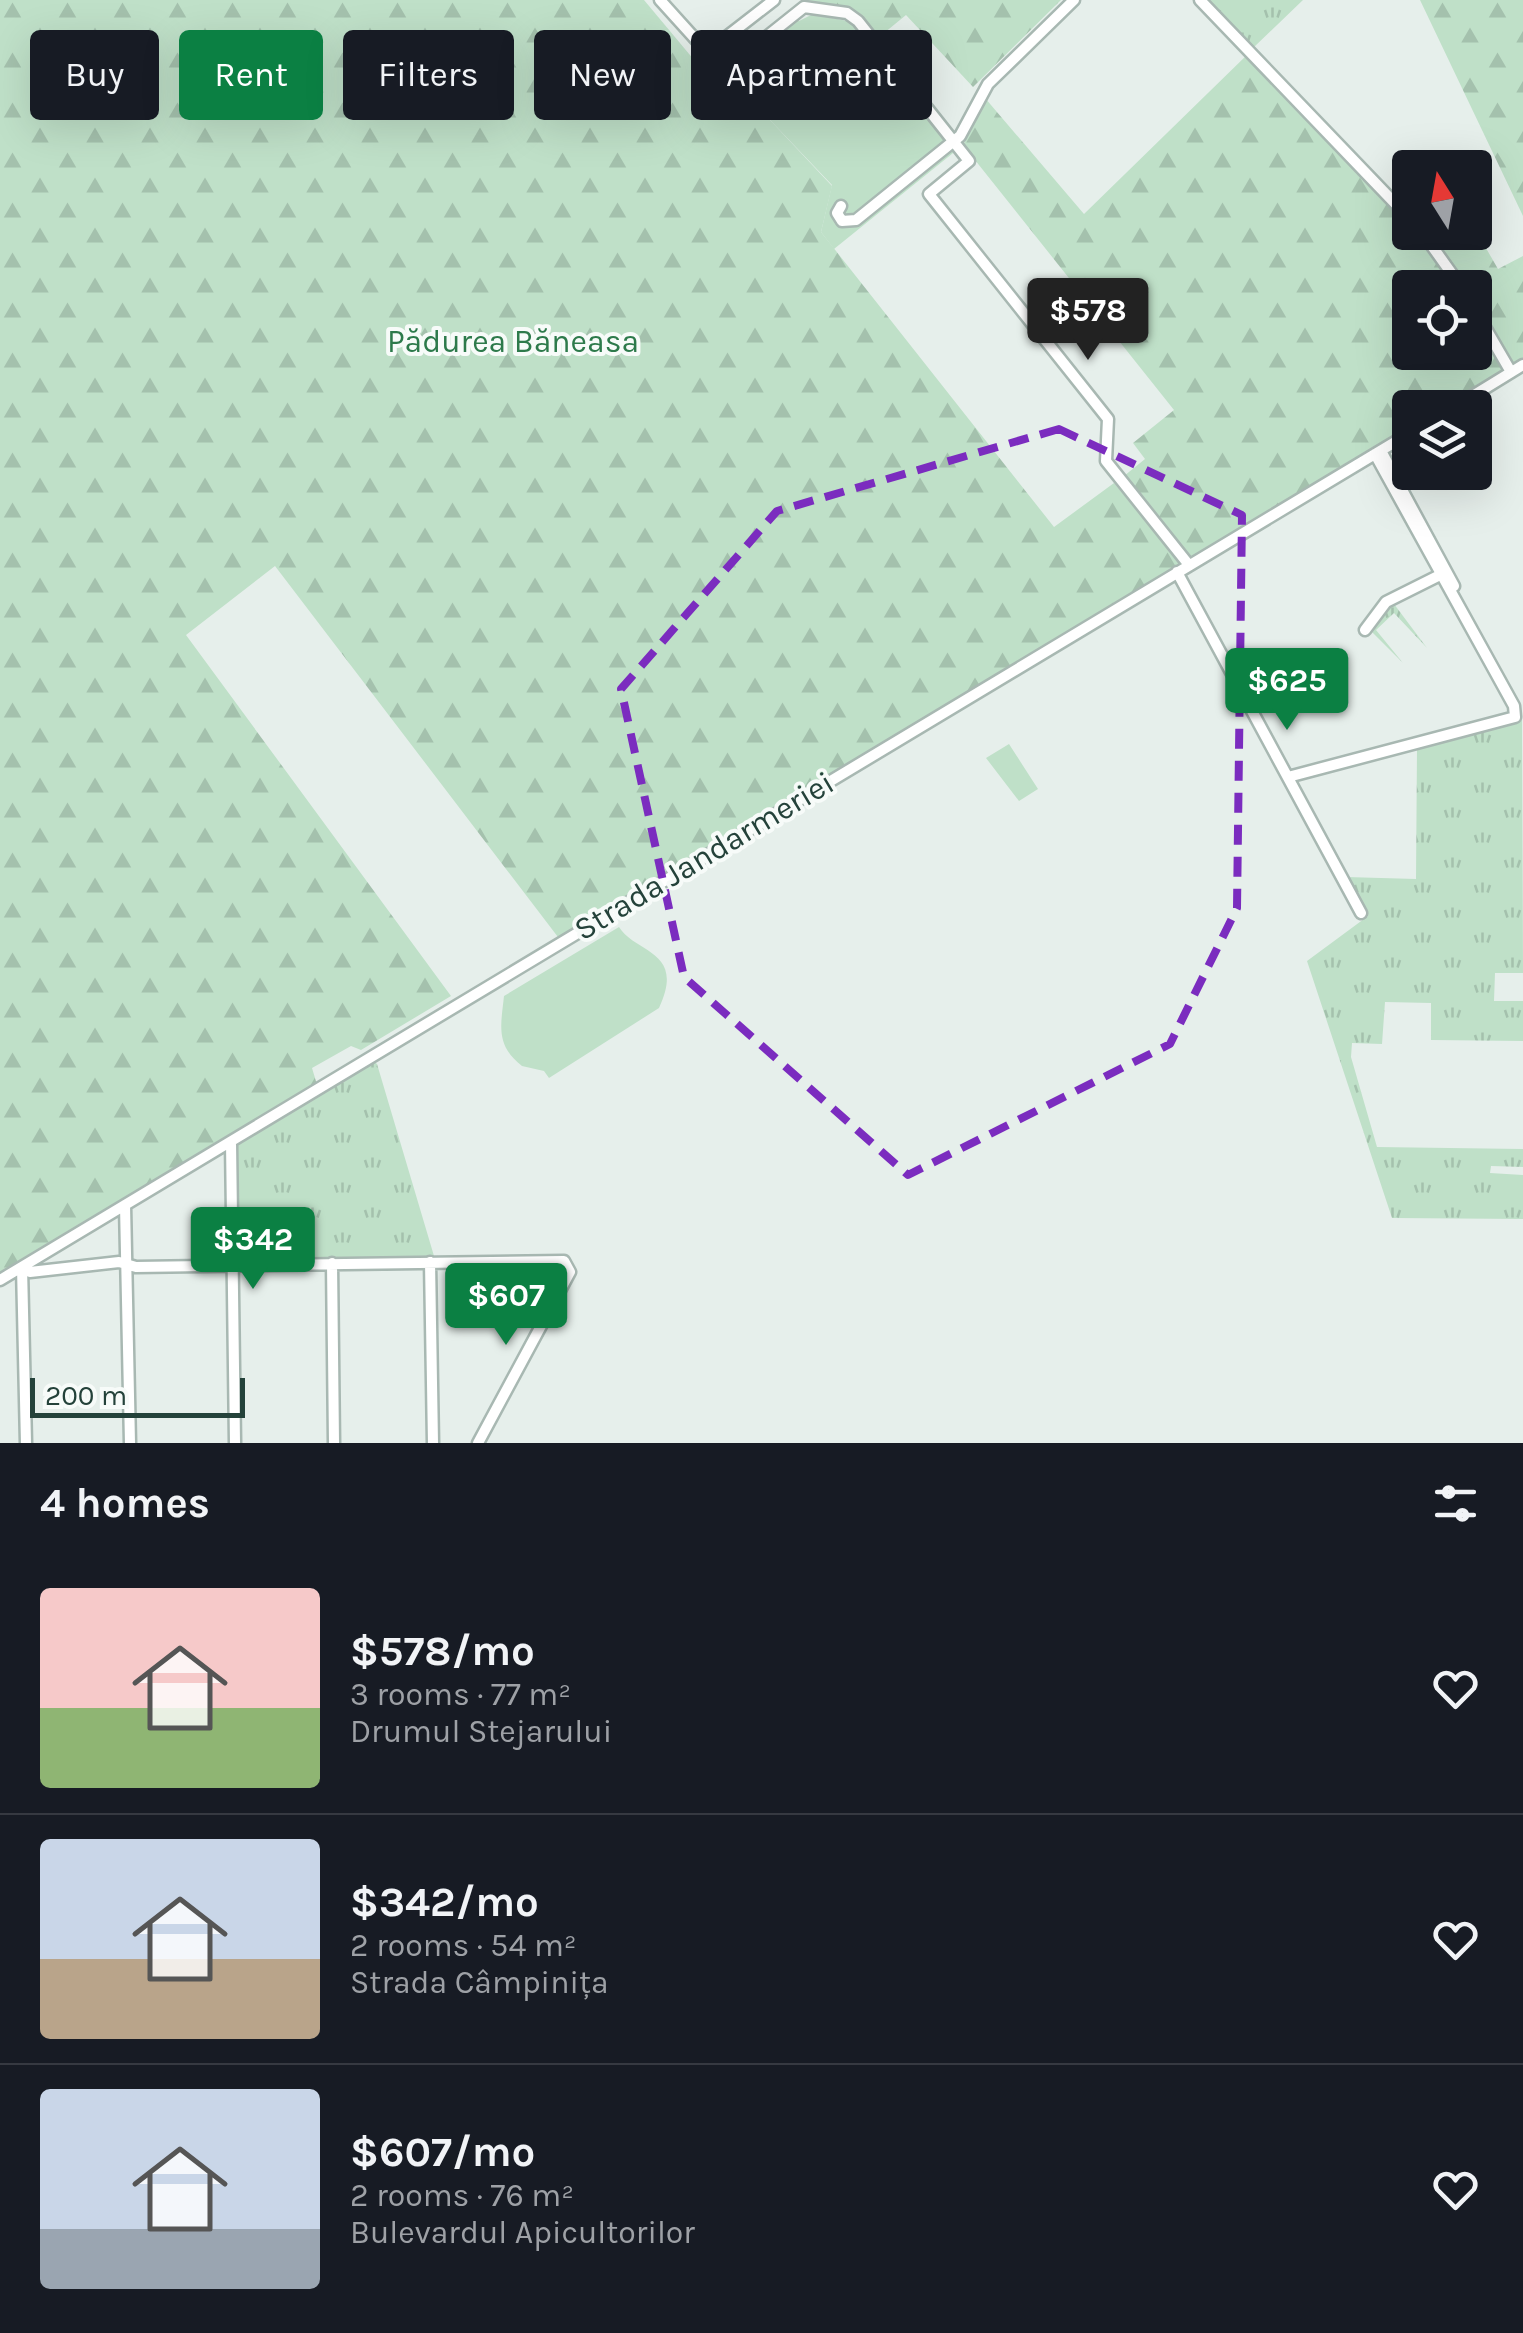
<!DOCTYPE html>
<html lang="en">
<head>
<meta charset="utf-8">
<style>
  :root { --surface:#171b24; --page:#242831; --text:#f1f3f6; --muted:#9ea1a6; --line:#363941; --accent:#0b8043 }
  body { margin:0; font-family:Karla,sans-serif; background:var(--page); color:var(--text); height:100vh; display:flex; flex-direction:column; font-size:38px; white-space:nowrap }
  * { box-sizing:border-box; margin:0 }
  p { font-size:32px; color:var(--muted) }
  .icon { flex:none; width:55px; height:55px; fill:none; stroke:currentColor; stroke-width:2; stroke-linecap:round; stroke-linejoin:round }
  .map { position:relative; height:1443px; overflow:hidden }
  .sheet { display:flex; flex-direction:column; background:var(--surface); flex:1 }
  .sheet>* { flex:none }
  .banner { position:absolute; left:30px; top:30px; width:1000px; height:90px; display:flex; gap:20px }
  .needle { width:65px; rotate:349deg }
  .controls { position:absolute; left:1392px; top:150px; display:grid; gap:20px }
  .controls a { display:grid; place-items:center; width:100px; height:100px; border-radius:10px; background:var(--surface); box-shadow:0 10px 40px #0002; font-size:50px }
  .scale { position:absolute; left:30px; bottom:25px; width:215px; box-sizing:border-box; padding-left:10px; border:5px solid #24423a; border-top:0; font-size:28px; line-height:35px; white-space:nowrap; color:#24423a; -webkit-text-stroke:8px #f7fbf9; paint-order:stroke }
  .price { position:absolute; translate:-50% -85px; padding:0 22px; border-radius:10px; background:var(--accent); color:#fff; font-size:32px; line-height:65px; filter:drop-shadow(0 2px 5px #0008) }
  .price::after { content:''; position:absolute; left:50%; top:60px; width:30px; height:22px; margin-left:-15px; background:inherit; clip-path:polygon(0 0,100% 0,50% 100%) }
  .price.current { background:#222; color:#fff }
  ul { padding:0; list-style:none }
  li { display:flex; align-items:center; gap:30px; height:250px; padding:0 40px }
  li+li { border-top:2px solid var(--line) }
  li span { display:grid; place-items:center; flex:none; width:280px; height:200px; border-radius:10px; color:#555 }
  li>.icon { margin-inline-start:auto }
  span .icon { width:120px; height:120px; fill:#fffc; stroke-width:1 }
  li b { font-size:42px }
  h2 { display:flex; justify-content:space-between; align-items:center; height:120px; padding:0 40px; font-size:42px }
  .chip { padding:0 35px; border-radius:10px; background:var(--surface); box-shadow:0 10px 40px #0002; font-size:35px; line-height:90px }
  .chip.current { background:var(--accent); color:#fff }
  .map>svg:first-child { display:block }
  .grass { fill:url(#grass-tufts) }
  .forest { fill:url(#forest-firs); fill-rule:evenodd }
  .pitch { fill:#bfe0c8 }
  .water { fill:url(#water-waves) }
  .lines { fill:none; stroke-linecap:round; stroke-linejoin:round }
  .minor-casing { stroke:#a8b8b2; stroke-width:15 }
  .minor { stroke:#fff; stroke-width:10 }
  .marked { fill:none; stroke:#7b2cbf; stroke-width:8; stroke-dasharray:20 12; stroke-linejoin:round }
  .labels { text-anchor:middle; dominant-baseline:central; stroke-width:8; stroke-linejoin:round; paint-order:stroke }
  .park-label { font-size:32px; fill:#2d7a4b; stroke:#f7fbf9 }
  .street-label { font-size:32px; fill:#24423a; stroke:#f7fbf9 }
</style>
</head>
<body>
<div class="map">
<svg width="1523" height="1443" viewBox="0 0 1523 1443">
  <defs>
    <pattern id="grass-tufts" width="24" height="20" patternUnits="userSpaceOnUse" patternTransform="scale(2.5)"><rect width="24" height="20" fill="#bfe0c8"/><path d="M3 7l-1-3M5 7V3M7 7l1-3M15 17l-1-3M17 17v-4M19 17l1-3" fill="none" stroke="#a4c1ad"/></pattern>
    <pattern id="forest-firs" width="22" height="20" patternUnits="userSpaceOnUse" patternTransform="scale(2.5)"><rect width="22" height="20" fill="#bfe0c8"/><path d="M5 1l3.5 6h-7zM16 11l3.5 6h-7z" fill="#a4c1ad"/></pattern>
    <pattern id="water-waves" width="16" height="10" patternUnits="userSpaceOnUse" patternTransform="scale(2.5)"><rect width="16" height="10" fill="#8ec9d4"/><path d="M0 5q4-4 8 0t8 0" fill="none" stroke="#74a5ad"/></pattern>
  </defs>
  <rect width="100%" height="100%" fill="#e6efeb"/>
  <!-- grass -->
  <path class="grass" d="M 1206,0 L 1303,0 L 1253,48 Z
    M 1394,604 L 1427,648 L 1394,613 L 1376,630 L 1403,663 L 1370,630 Z
    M 1522,720 L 1523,973 L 1495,973 L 1494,1001 L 1523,1001 L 1523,1041 L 1431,1040 L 1431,1003 L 1385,1002 L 1382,1044 L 1352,1043 L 1351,1057 L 1377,1147 L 1523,1149 L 1523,1167 L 1491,1166 L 1490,1173 L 1523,1175 L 1523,1219 L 1392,1218 L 1307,961 L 1368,916 L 1346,877 L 1416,879 L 1417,749 Z
    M 369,1057 L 377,1064 L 434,1256 L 430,1262 L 232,1265 L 231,1142 Z"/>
  <!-- forest -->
  <path class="forest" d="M 0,0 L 644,0 L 710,79 L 732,101 L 770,120 L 832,186 L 821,232 L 1054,527 L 1114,483 L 1179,561 L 1189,554 L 1124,476 L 1145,459 L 1133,443 L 1174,410 L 963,145 L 985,98 L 1084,214 L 1250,52 L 1406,214 L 1410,211 L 1410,232 L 1475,229 L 1498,269 L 1523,256 L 1523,365 L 1453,407 L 1410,408 L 1410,433 L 561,941 L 275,566 L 186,635 L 451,996 L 361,1050 L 351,1046 L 312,1068 L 318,1088 L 0,1280 ZM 1410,288 L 1475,288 L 1475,352 L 1410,352 Z
    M 805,0 L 1061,0 L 973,87 L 906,15 L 878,38 L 857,12 Z
    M 1420,0 L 1523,0 L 1523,216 Z"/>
  <!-- pitch -->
  <path class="pitch" d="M 789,10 L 799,21 L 813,14 L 852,22 L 958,149 L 834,249 L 821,232 L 832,185 L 770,120 L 732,101 L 710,79 L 721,57 L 738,53 Z
    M 1009,744 L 1038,789 L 1019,801 L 986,758 Z
    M 619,927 C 636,954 686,950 659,1008 L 549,1078 L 544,1071 L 522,1066 C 495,1045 501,1025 504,996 Z"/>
  <!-- water -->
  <path class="water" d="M 858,41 L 891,83 L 869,101 L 835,59 Z"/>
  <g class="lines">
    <defs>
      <path id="minor" d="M 660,0 L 707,52 L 774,0
        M 1200,0 L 1410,219
        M 745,77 L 732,82 L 725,70 L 804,7 L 847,13 L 858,21 L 969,161 L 929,194 L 1108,419 L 1106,461 L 1189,565
        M 841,206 L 837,213 L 842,221 L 856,220 L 960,136 L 988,84 L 1074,0
        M 1422,232 L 1462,288
        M 1475,310 L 1511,372
        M 1453,408 L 1523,365
        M 1381,451 L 1454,586
        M 1177,572 L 1361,913
        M 1365,630 L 1386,602 L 1440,575
        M 1288,777 L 1515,717 L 1514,706 L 1375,454
        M 231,1142 L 235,1443
        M 125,1205 L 130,1443
        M 430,1262 L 433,1443
        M 332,1263 L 334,1443
        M 0,1280 L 1410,433
        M 26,1443 L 22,1267 L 30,1272 L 119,1262 L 136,1267 L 564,1261 L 570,1272 L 478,1443"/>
    </defs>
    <!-- minor casing -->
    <use href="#minor" class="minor-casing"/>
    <!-- minor -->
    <use href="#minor" class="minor"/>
  </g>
  <!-- marked area -->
  <path class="marked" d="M 1059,429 L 1242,515 L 1237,908 L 1170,1044 L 908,1175 L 684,977 L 621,689 L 777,511 Z"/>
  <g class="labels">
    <!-- park labels -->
    <g class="park-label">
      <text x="513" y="341">Pădurea Băneasa</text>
    </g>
    <!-- street labels -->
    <g class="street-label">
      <text transform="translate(704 856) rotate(-31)">Strada Jandarmeriei</text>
    </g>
  </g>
</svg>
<div class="controls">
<a><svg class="needle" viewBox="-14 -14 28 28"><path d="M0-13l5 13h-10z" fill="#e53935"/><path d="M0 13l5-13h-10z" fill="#9ea1a6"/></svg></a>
<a><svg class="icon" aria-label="locate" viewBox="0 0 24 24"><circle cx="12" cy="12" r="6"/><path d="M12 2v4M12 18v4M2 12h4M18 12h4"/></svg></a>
<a><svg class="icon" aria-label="layers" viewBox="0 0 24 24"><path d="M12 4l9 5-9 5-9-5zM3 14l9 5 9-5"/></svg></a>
</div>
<div class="scale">200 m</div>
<b class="price current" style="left:1088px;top:363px">$578</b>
<b class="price" style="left:1287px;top:733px">$625</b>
<b class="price" style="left:253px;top:1292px">$342</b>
<b class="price" style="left:506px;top:1348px">$607</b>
<div class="banner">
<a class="chip">Buy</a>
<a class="chip current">Rent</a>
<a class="chip">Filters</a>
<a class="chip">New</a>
<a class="chip">Apartment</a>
</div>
</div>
<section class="sheet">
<h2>4 homes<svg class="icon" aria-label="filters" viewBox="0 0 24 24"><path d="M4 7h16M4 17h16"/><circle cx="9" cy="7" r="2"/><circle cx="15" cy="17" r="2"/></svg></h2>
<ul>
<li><span style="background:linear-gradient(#f6c9c9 60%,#8fb573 0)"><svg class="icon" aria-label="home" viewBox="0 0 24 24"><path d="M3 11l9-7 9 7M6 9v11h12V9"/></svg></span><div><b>$578/mo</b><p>3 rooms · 77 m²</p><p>Drumul Stejarului</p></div><svg class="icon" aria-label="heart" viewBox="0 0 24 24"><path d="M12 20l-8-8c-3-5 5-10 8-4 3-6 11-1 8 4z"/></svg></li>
<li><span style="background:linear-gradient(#c9d6e8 60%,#b9a48a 0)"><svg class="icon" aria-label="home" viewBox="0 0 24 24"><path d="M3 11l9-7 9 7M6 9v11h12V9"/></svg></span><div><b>$342/mo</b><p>2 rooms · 54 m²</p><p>Strada Câmpinița</p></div><svg class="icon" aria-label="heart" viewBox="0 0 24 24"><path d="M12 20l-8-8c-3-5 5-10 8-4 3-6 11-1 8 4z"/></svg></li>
<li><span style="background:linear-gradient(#c9d6e8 70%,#9aa5b1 0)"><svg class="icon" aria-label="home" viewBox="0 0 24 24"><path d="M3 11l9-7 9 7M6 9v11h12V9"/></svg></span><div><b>$607/mo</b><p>2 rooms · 76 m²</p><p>Bulevardul Apicultorilor</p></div><svg class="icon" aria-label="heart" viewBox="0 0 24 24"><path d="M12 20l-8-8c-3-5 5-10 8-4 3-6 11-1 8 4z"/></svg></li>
</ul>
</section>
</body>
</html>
